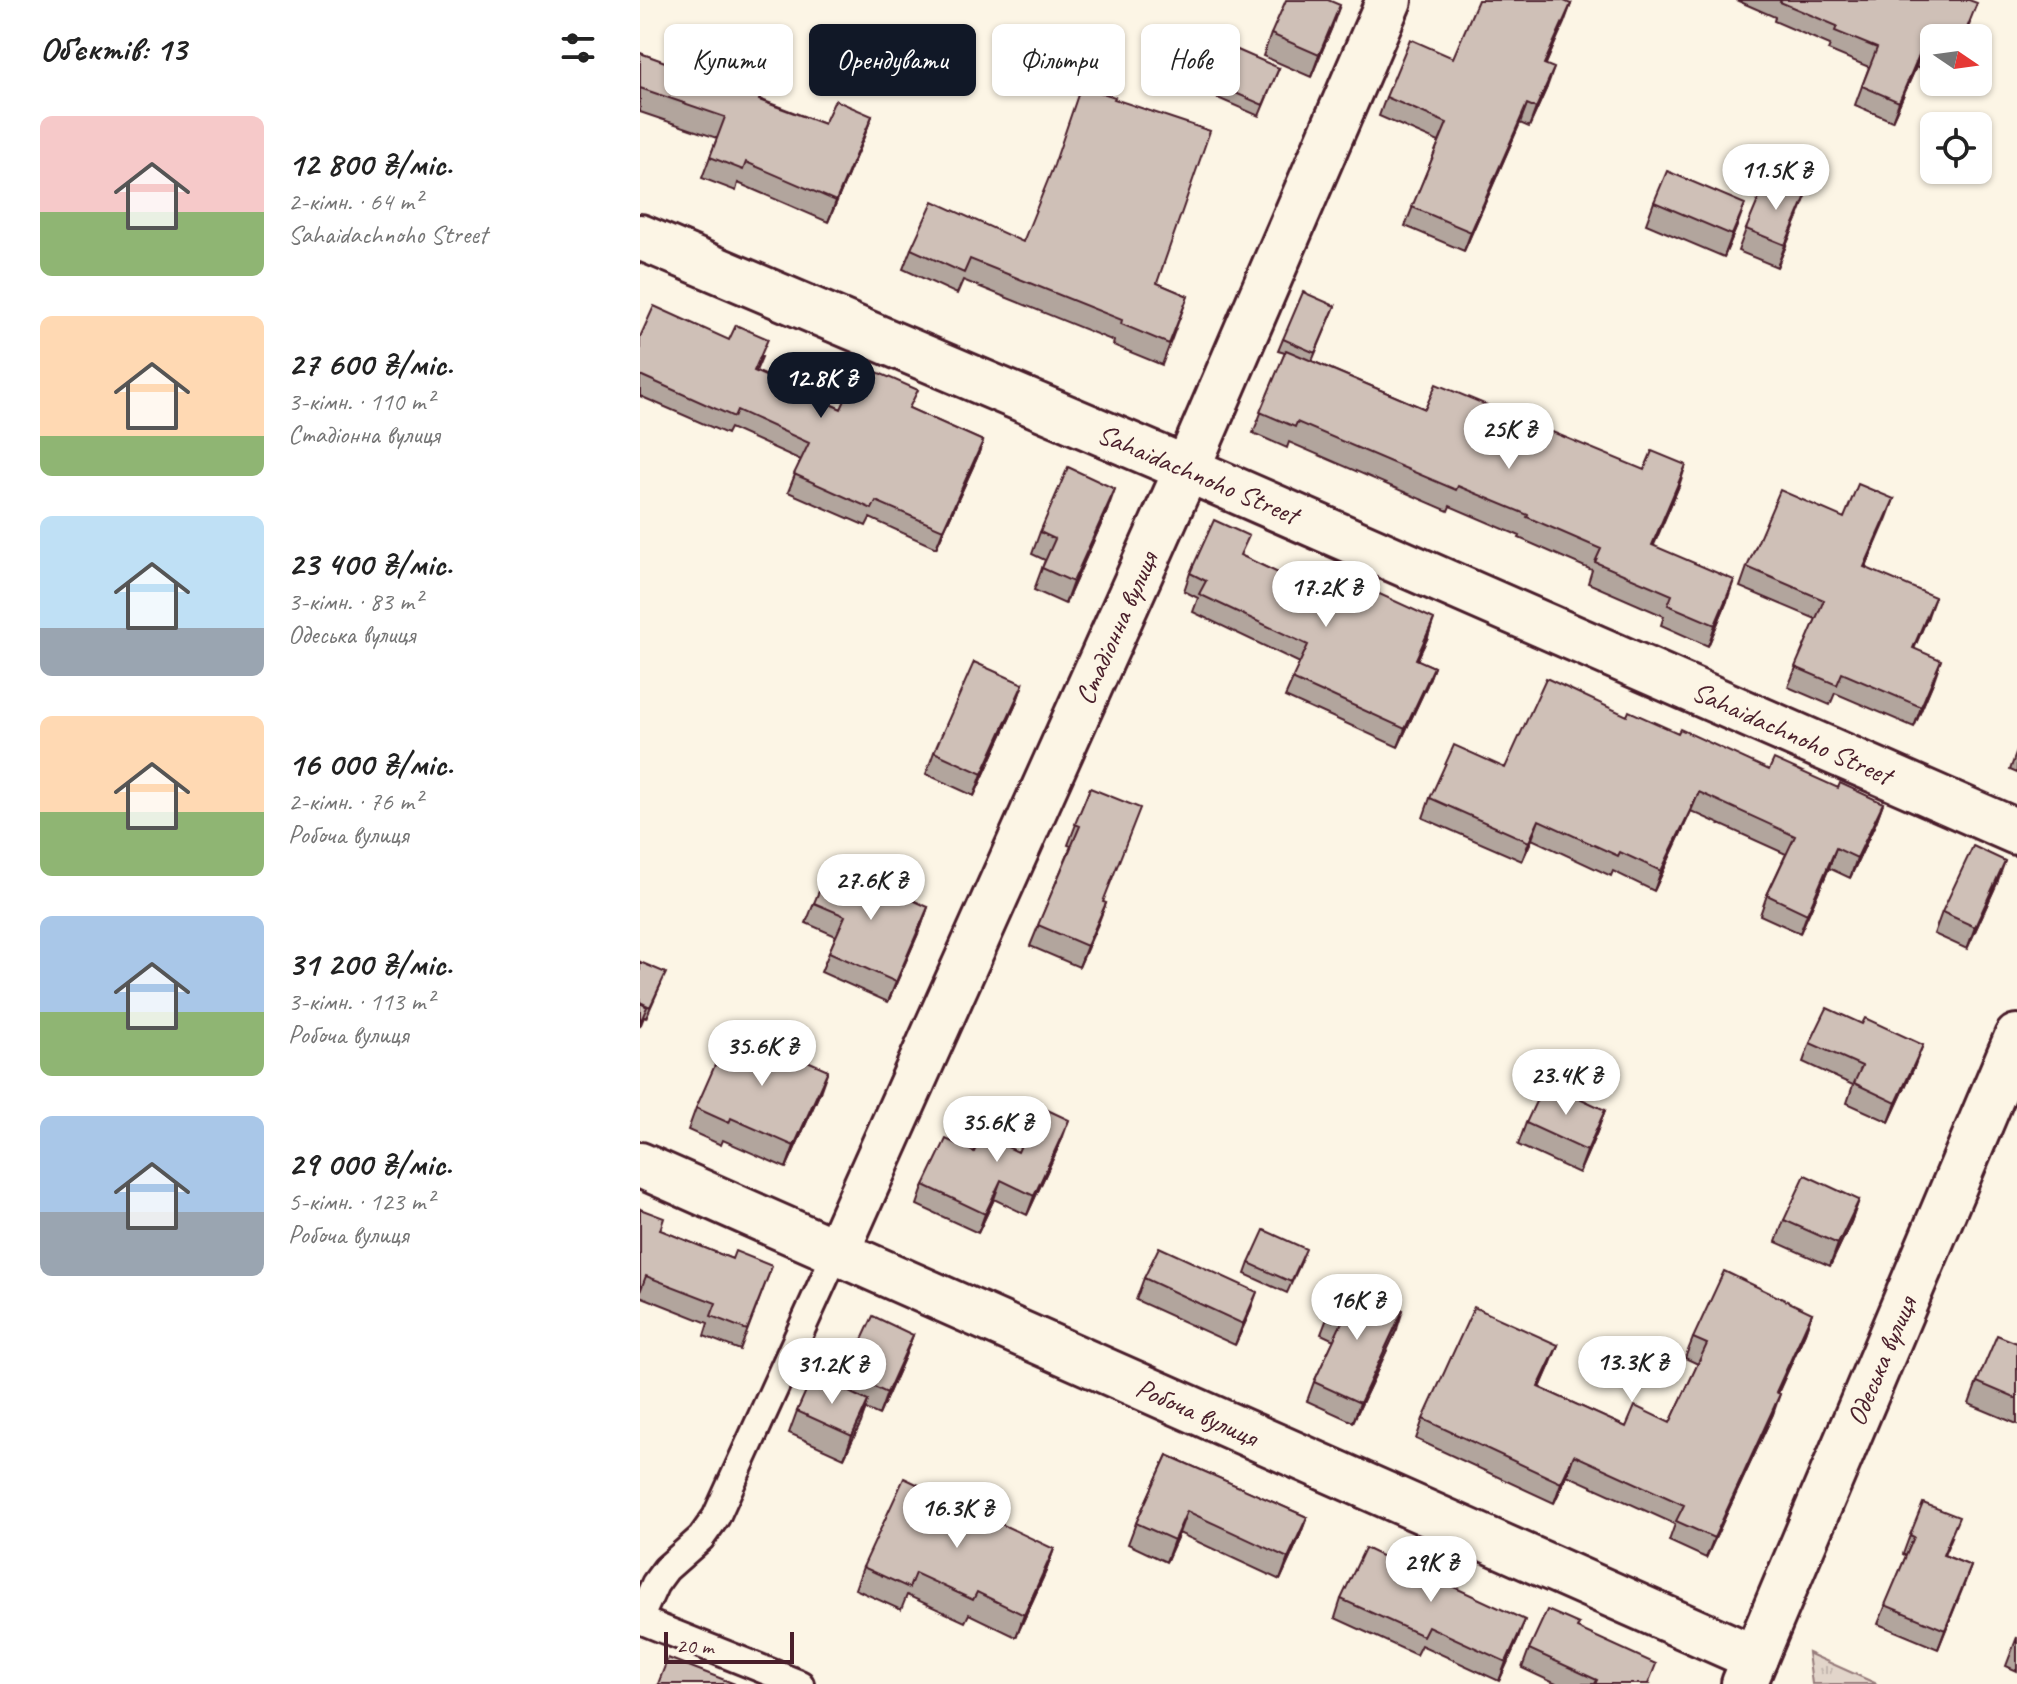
<!DOCTYPE html>
<html lang="uk">
<head>
<meta charset="utf-8">
<style>
  :root { --surface:#fff; --page:#f6f6f6; --text:#222; --muted:#767676; --accent:#111827 }
  body { margin:0; font-family:Caveat,sans-serif; background:var(--page); color:var(--text); height:100vh; display:flex; flex-direction:column; font-size:30px; white-space:nowrap }
  * { box-sizing:border-box; margin:0 }
  p { font-size:26px; color:var(--muted) }
  .icon { flex:none; width:44px; height:44px; fill:none; stroke:currentColor; stroke-width:2; stroke-linecap:round; stroke-linejoin:round }
  .map { position:relative; flex:1; overflow:hidden }
  .side { display:flex; flex-direction:column; background:var(--surface); width:640px }
  .side>* { flex:none }
  .banner { position:absolute; left:24px; top:24px; width:760px; height:72px; display:flex; gap:16px }
  .needle { width:52px; rotate:103deg }
  .controls { position:absolute; left:1280px; top:24px; display:grid; gap:16px }
  .controls a { display:grid; place-items:center; width:72px; height:72px; border-radius:12px; background:var(--surface); box-shadow:0 2px 6px #0004; font-size:40px }
  .scale { position:absolute; left:24px; bottom:20px; width:130px; box-sizing:border-box; padding-left:8px; border:4px solid #4a1f2b; border-top:0; font-size:22px; line-height:28px; white-space:nowrap; color:#4a1f2b; -webkit-text-stroke:6px #fcf5e5; paint-order:stroke }
  .price { position:absolute; translate:-50% -68px; padding:0 18px; border-radius:28px; background:#fff; color:#222; font-size:26px; line-height:52px; filter:drop-shadow(0 2px 4px #0008) }
  .price::after { content:''; position:absolute; left:50%; top:48px; width:24px; height:18px; margin-left:-12px; background:inherit; clip-path:polygon(0 0,100% 0,50% 100%) }
  .price.selected { background:var(--accent); color:#fff }
  ul { padding:0; list-style:none }
  li { display:flex; align-items:center; gap:24px; height:200px; padding:0 40px }
  li span { display:grid; place-items:center; flex:none; width:224px; height:160px; border-radius:12px; color:#555 }
  li>.icon { margin-inline-start:auto }
  span .icon { width:96px; height:96px; fill:#fffc; stroke-width:1 }
  li b { font-size:34px }
  h2 { display:flex; justify-content:space-between; align-items:center; height:96px; padding:0 40px; font-size:34px }
  .tag { padding:0 28px; border-radius:12px; background:var(--surface); box-shadow:0 2px 6px #0004; font-size:28px; line-height:72px }
  .tag.selected { background:var(--accent); color:#fff }
  main { display:flex; flex:1; min-height:0 }
  .map>svg:first-child { display:block }
  .grass { fill:url(#grass-tufts); stroke:#967a7a; stroke-width:2 }
  .lines { fill:none; stroke-linecap:round; stroke-linejoin:round }
  .lane-casing { stroke:#4a1f2b; stroke-width:32 }
  .street-casing { stroke:#4a1f2b; stroke-width:50 }
  .secondary-casing { stroke:#4a1f2b; stroke-width:50 }
  .lane { stroke:#fcf5e5; stroke-width:26 }
  .street { stroke:#fcf5e5; stroke-width:44 }
  .secondary { stroke:#fcf5e5; stroke-width:44 }
  .wall { fill:#b2a59d; stroke:#4a1f2b; stroke-width:2 }
  .shaded-wall { fill:#918680; stroke:#4a1f2b; stroke-width:2 }
  .building { fill:#cfc0b7; stroke:#4a1f2b; stroke-width:2 }
  .labels { text-anchor:middle; dominant-baseline:central; stroke-width:7; stroke-linejoin:round; paint-order:stroke }
  .street-label { font-size:28px; fill:#4a1f2b; stroke:#fcf5e5 }
</style>
</head>
<body>
<main>
<section class="side">
<h2>Об’єктів: 13<svg class="icon" aria-label="filters" viewBox="0 0 24 24"><path d="M4 7h16M4 17h16"/><circle cx="9" cy="7" r="2"/><circle cx="15" cy="17" r="2"/></svg></h2>
<ul>
<li><span style="background:linear-gradient(#f6c9c9 60%,#8fb573 0)"><svg class="icon" aria-label="home" viewBox="0 0 24 24"><path d="M3 11l9-7 9 7M6 9v11h12V9"/></svg></span><div><b>12 800 ₴/міс.</b><p>2-кімн. · 64 m²</p><p>Sahaidachnoho Street</p></div></li>
<li><span style="background:linear-gradient(#ffd9b3 75%,#8fb573 0)"><svg class="icon" aria-label="home" viewBox="0 0 24 24"><path d="M3 11l9-7 9 7M6 9v11h12V9"/></svg></span><div><b>27 600 ₴/міс.</b><p>3-кімн. · 110 m²</p><p>Стадіонна вулиця</p></div></li>
<li><span style="background:linear-gradient(#bfe0f5 70%,#9aa5b1 0)"><svg class="icon" aria-label="home" viewBox="0 0 24 24"><path d="M3 11l9-7 9 7M6 9v11h12V9"/></svg></span><div><b>23 400 ₴/міс.</b><p>3-кімн. · 83 m²</p><p>Одеська вулиця</p></div></li>
<li><span style="background:linear-gradient(#ffd9b3 60%,#8fb573 0)"><svg class="icon" aria-label="home" viewBox="0 0 24 24"><path d="M3 11l9-7 9 7M6 9v11h12V9"/></svg></span><div><b>16 000 ₴/міс.</b><p>2-кімн. · 76 m²</p><p>Робоча вулиця</p></div></li>
<li><span style="background:linear-gradient(#a9c7e8 60%,#8fb573 0)"><svg class="icon" aria-label="home" viewBox="0 0 24 24"><path d="M3 11l9-7 9 7M6 9v11h12V9"/></svg></span><div><b>31 200 ₴/міс.</b><p>3-кімн. · 113 m²</p><p>Робоча вулиця</p></div></li>
<li><span style="background:linear-gradient(#a9c7e8 60%,#9aa5b1 0)"><svg class="icon" aria-label="home" viewBox="0 0 24 24"><path d="M3 11l9-7 9 7M6 9v11h12V9"/></svg></span><div><b>29 000 ₴/міс.</b><p>5-кімн. · 123 m²</p><p>Робоча вулиця</p></div></li>
</ul>
</section>
<div class="map">
<svg width="1377" height="1684" viewBox="0 0 1377 1684">
  <defs>
    <pattern id="grass-tufts" width="24" height="20" patternUnits="userSpaceOnUse" patternTransform="scale(2)"><rect width="24" height="20" fill="#e2d5ca"/><path d="M3 7l-1-3M5 7V3M7 7l1-3M15 17l-1-3M17 17v-4M19 17l1-3" fill="none" stroke="#c3b6ae"/></pattern>
  </defs>
  <rect width="100%" height="100%" fill="#fcf5e5"/>
  <filter id="ink" filterUnits="userSpaceOnUse"><feTurbulence type="fractalNoise" baseFrequency=".0125" numOctaves="2"/><feDisplacementMap in="SourceGraphic" scale="16" xChannelSelector="R" yChannelSelector="G"/><feConvolveMatrix kernelMatrix="1 2 1 2 8 2 1 2 1" color-interpolation-filters="sRGB"/></filter>
  <g filter="url(#ink)">
    <!-- grass -->
    <path class="grass" d="M 1168,1653 L 1237,1684 L 1172,1684 Z"/>
    <g class="lines">
      <defs>
        <path id="lane" d="M 0,1617 L 15,1584 L 26,1569 L 61,1538 L 76,1517 L 196,1253
          M 0,1620 L 160,1684"/>
        <path id="street" d="M 0,237 L 547,469 L 1377,832
          M 0,1165 L 1115,1658
          M 196,1253 L 547,469 L 749,0"/>
        <path id="secondary" d="M 1104,1684 L 1377,1037"/>
      </defs>
      <!-- lane casing -->
      <use href="#lane" class="lane-casing"/>
      <!-- street casing -->
      <use href="#street" class="street-casing"/>
      <!-- secondary casing -->
      <use href="#secondary" class="secondary-casing"/>
      <!-- lane -->
      <use href="#lane" class="lane"/>
      <!-- street -->
      <use href="#street" class="street"/>
      <!-- secondary -->
      <use href="#secondary" class="secondary"/>
    </g>
    <!-- wall -->
    <path class="wall" d="M 1096,0 L 1329,0 L 1330,23 L 1324,38 L 1294,38 L 1294,75 L 1276,67 L 1252,121 L 1215,105 L 1229,67 L 1188,50 L 1190,45 L 1134,21 L 1135,17 Z
      M 931,4 L 906,64 L 907,87 L 889,127 L 880,123 L 824,251 L 765,226 L 799,142 L 739,116 L 746,97 L 813,58 Z
      M 692,27 L 671,77 L 623,56 L 631,34 Z
      M 0,53 L 184,124 L 232,116 L 224,137 L 188,222 L 98,183 L 96,191 L 62,178 L 77,138 L 0,112 Z
      M 639,68 L 619,116 L 573,96 L 577,85 Z
      M 474,99 L 517,283 L 548,296 L 522,365 L 473,345 L 474,341 L 323,280 L 317,294 L 263,269 L 271,249 L 383,242 Z
      M 1014,202 L 1097,226 L 1084,257 L 1006,224 Z
      M 1158,217 L 1137,267 L 1098,251 L 1106,229 Z
      M 695,306 L 672,361 L 785,409 L 1039,486 L 1013,545 L 1087,601 L 1068,646 L 1021,625 L 1024,616 L 948,583 L 952,570 L 879,538 L 880,536 L 810,506 L 808,511 L 649,442 L 647,448 L 613,433 L 645,353 L 638,351 L 643,339 Z
      M 0,337 L 122,357 L 116,371 L 201,409 L 271,409 L 343,441 L 337,458 L 296,548 L 230,518 L 226,526 L 148,492 L 161,460 L 90,428 L 87,434 L 0,396 Z
      M 1254,499 L 1225,568 L 1288,616 L 1274,649 L 1294,680 L 1274,727 L 1195,693 L 1190,705 L 1148,687 L 1176,619 L 1100,587 L 1107,567 L 1204,518 Z
      M 467,511 L 425,604 L 394,590 L 405,560 L 392,554 L 400,532 Z
      M 602,556 L 697,601 L 788,637 L 777,660 L 794,667 L 787,685 L 758,747 L 677,710 L 676,711 L 645,697 L 660,663 L 553,612 L 558,598 L 544,591 L 550,573 Z
      M 383,684 L 375,706 L 334,796 L 286,774 L 294,752 Z
      M 987,716 L 1038,733 L 1129,770 L 1198,788 L 1243,803 L 1236,822 L 1210,878 L 1189,868 L 1160,933 L 1120,915 L 1127,895 L 1146,854 L 1051,811 L 1014,891 L 973,871 L 971,876 L 892,839 L 882,861 L 783,818 L 790,798 Z
      M 1377,751 L 1377,773 L 1370,770 Z
      M 450,788 L 463,902 L 466,903 L 439,967 L 390,946 L 431,846 L 428,845 Z
      M 1357,883 L 1327,949 L 1294,934 L 1302,912 Z
      M 174,903 L 288,907 L 281,927 L 248,1002 L 181,972 L 196,936 L 166,923 Z
      M 0,962 L 21,984 L 6,1018 L 4,1017 L 0,1027 Z
      M 1222,1024 L 1275,1065 L 1249,1122 L 1207,1103 L 1213,1085 L 1163,1062 L 1170,1043 Z
      M 180,1092 L 146,1168 L 83,1140 L 81,1145 L 48,1130 L 56,1108 Z
      M 965,1110 L 957,1132 L 939,1173 L 878,1145 L 886,1123 Z
      M 422,1139 L 387,1215 L 354,1199 L 338,1233 L 277,1205 L 284,1185 L 334,1152 L 378,1152 Z
      M 1219,1200 L 1211,1222 L 1190,1266 L 1136,1242 L 1144,1220 Z
      M 0,1209 L 20,1230 L 92,1259 L 132,1266 L 100,1350 L 64,1336 L 68,1323 L 0,1296 Z
      M 662,1260 L 647,1293 L 605,1274 L 609,1263 Z
      M 504,1278 L 609,1314 L 595,1345 L 496,1300 Z
      M 1172,1313 L 1165,1333 L 1138,1393 L 1133,1414 L 1066,1558 L 1029,1541 L 1035,1524 L 927,1475 L 914,1503 L 776,1439 L 783,1419 L 918,1345 L 900,1388 L 986,1427 L 1030,1423 L 1058,1364 L 1045,1358 L 1053,1338 Z
      M 688,1316 L 757,1329 L 713,1422 L 667,1401 L 674,1382 L 694,1340 L 681,1334 Z
      M 273,1335 L 265,1356 L 239,1415 L 226,1409 L 204,1458 L 149,1433 L 157,1411 L 201,1388 L 206,1374 Z
      M 1377,1343 L 1377,1424 L 1329,1404 L 1337,1382 Z
      M 527,1455 L 667,1517 L 659,1538 L 640,1580 L 539,1533 L 526,1562 L 488,1544 L 496,1523 Z
      M 1270,1535 L 1312,1537 L 1304,1555 L 1331,1566 L 1298,1649 L 1238,1624 L 1266,1556 L 1263,1554 Z
      M 414,1549 L 406,1571 L 376,1637 L 329,1614 L 325,1622 L 267,1595 L 261,1610 L 215,1589 L 223,1567 Z
      M 813,1569 L 808,1584 L 878,1639 L 859,1681 L 781,1645 L 776,1655 L 695,1618 L 701,1599 L 775,1572 Z
      M 937,1628 L 1009,1684 L 916,1684 L 882,1668 L 889,1649 Z
      M 1377,1637 L 1377,1671 L 1366,1666 Z"/>
    <!-- shaded-wall -->
    <path class="shaded-wall" d="M 931,4 L 924,23 L 897,83 L 904,64 Z
      M 700,5 L 692,27 L 671,77 L 679,55 Z
      M 1282,48 L 1276,67 L 1252,121 L 1259,102 Z
      M 914,68 L 907,87 L 889,127 L 896,108 Z
      M 887,104 L 880,123 L 824,251 L 831,232 Z
      M 232,116 L 224,137 L 188,222 L 196,201 Z
      M 1166,196 L 1158,217 L 1137,267 L 1145,245 Z
      M 1105,204 L 1097,226 L 1084,257 L 1092,235 Z
      M 343,441 L 337,458 L 296,548 L 303,530 Z
      M 1046,465 L 1039,486 L 1005,566 L 1012,545 Z
      M 475,489 L 467,511 L 425,604 L 433,582 Z
      M 1254,499 L 1247,518 L 1217,587 L 1224,567 Z
      M 1094,580 L 1087,601 L 1068,646 L 1075,625 Z
      M 1295,597 L 1288,616 L 1265,668 L 1273,648 Z
      M 794,619 L 788,637 L 769,677 L 776,659 Z
      M 1301,660 L 1294,680 L 1274,727 L 1281,707 Z
      M 794,667 L 787,685 L 758,747 L 765,729 Z
      M 383,684 L 375,706 L 334,796 L 342,774 Z
      M 1059,792 L 1051,811 L 1014,891 L 1021,871 Z
      M 1243,803 L 1236,822 L 1210,878 L 1217,858 Z
      M 899,820 L 892,839 L 882,861 L 889,842 Z
      M 1196,848 L 1189,868 L 1160,933 L 1167,914 Z
      M 1365,861 L 1357,883 L 1327,949 L 1335,927 Z
      M 466,903 L 458,924 L 439,967 L 447,946 Z
      M 288,907 L 281,927 L 248,1002 L 256,982 Z
      M 1283,1045 L 1275,1065 L 1249,1122 L 1256,1103 Z
      M 188,1070 L 180,1092 L 146,1168 L 154,1146 Z
      M 965,1110 L 957,1132 L 939,1173 L 947,1151 Z
      M 429,1120 L 422,1139 L 387,1215 L 394,1196 Z
      M 361,1180 L 354,1199 L 338,1233 L 345,1214 Z
      M 1219,1200 L 1211,1222 L 1190,1266 L 1198,1244 Z
      M 617,1292 L 609,1314 L 595,1345 L 603,1324 Z
      M 763,1310 L 757,1329 L 713,1422 L 720,1403 Z
      M 1172,1313 L 1165,1333 L 1129,1412 L 1136,1392 Z
      M 273,1335 L 265,1356 L 239,1415 L 247,1393 Z
      M 918,1345 L 910,1365 L 891,1407 L 898,1387 Z
      M 1140,1394 L 1133,1414 L 1066,1558 L 1074,1538 Z
      M 228,1401 L 221,1423 L 204,1458 L 212,1436 Z
      M 934,1455 L 927,1475 L 914,1503 L 921,1483 Z
      M 547,1511 L 539,1533 L 526,1562 L 534,1540 Z
      M 667,1517 L 659,1538 L 640,1580 L 648,1558 Z
      M 414,1549 L 406,1571 L 376,1637 L 384,1615 Z
      M 1331,1566 L 1324,1585 L 1298,1649 L 1305,1630 Z
      M 885,1620 L 878,1639 L 859,1681 L 866,1662 Z"/>
    <!-- building -->
    <path class="building" d="M 646,0 L 688,0 L 700,5 L 679,55 L 631,34 Z
      M 838,0 L 922,0 L 931,4 L 904,64 L 914,68 L 896,108 L 887,104 L 831,232 L 772,207 L 807,123 L 746,97 L 770,39 L 813,58 Z
      M 1141,0 L 1329,0 L 1337,3 L 1323,38 L 1294,38 L 1294,53 L 1282,48 L 1259,102 L 1222,86 L 1237,48 L 1195,31 L 1197,26 L 1140,2 Z
      M 593,48 L 639,68 L 623,105 L 577,85 Z
      M 0,53 L 120,96 L 119,100 L 184,124 L 195,100 L 232,116 L 196,201 L 106,162 L 103,170 L 70,157 L 85,117 L 0,88 Z
      M 441,86 L 475,97 L 474,99 L 570,131 L 517,283 L 548,296 L 529,344 L 481,324 L 482,320 L 330,259 L 324,273 L 271,249 L 293,201 L 383,242 L 414,165 Z
      M 1027,171 L 1105,204 L 1092,235 L 1014,202 Z
      M 1127,179 L 1166,196 L 1145,245 L 1106,229 Z
      M 663,292 L 695,306 L 675,353 L 643,339 Z
      M 14,306 L 89,340 L 96,325 L 128,339 L 114,371 L 201,409 L 221,365 L 278,390 L 269,408 L 343,441 L 303,530 L 236,501 L 232,509 L 154,474 L 169,443 L 97,410 L 94,417 L 0,375 L 0,337 Z
      M 646,350 L 785,409 L 796,384 L 1004,470 L 1012,451 L 1046,465 L 1012,545 L 1094,580 L 1075,625 L 1028,605 L 1032,595 L 955,562 L 961,549 L 887,517 L 888,515 L 818,486 L 816,490 L 657,422 L 655,427 L 620,412 Z
      M 428,467 L 475,489 L 433,582 L 402,568 L 415,539 L 400,532 Z
      M 1218,484 L 1254,499 L 1224,567 L 1295,597 L 1273,648 L 1301,660 L 1281,707 L 1202,673 L 1197,685 L 1155,667 L 1184,600 L 1107,567 L 1140,490 L 1204,518 Z
      M 574,520 L 609,536 L 600,555 L 697,601 L 707,579 L 794,619 L 776,659 L 794,667 L 765,729 L 684,692 L 683,693 L 652,679 L 668,645 L 559,594 L 566,581 L 550,573 Z
      M 334,662 L 383,684 L 342,774 L 294,752 Z
      M 906,678 L 987,716 L 989,711 L 1038,733 L 1040,729 L 1129,770 L 1134,759 L 1198,788 L 1200,783 L 1243,803 L 1217,858 L 1196,848 L 1167,914 L 1127,895 L 1155,836 L 1059,792 L 1021,871 L 980,852 L 978,856 L 899,820 L 889,842 L 790,798 L 814,745 L 865,768 Z
      M 450,788 L 500,808 L 463,902 L 466,903 L 447,946 L 398,925 L 440,826 L 435,824 Z
      M 1333,846 L 1365,861 L 1335,927 L 1302,912 Z
      M 191,863 L 288,907 L 256,982 L 189,952 L 205,916 L 174,903 Z
      M 0,962 L 26,973 L 10,1007 L 0,1002 Z
      M 0,1003 L 7,1007 L 0,1023 Z
      M 1187,1008 L 1222,1024 L 1225,1018 L 1283,1045 L 1256,1103 L 1214,1083 L 1222,1066 L 1170,1043 Z
      M 90,1031 L 143,1054 L 145,1051 L 188,1070 L 154,1146 L 91,1118 L 89,1123 L 56,1108 Z
      M 905,1082 L 965,1110 L 947,1151 L 886,1123 Z
      M 399,1106 L 429,1120 L 394,1196 L 361,1180 L 345,1214 L 284,1185 L 306,1139 L 334,1152 L 342,1135 L 378,1152 Z
      M 1165,1175 L 1219,1200 L 1198,1244 L 1144,1220 Z
      M 0,1209 L 24,1218 L 20,1230 L 92,1259 L 95,1251 L 132,1266 L 107,1330 L 71,1316 L 76,1303 L 6,1276 L 0,1292 Z
      M 624,1230 L 666,1249 L 651,1282 L 609,1263 Z
      M 519,1247 L 617,1292 L 603,1324 L 504,1278 Z
      M 1084,1271 L 1172,1313 L 1136,1392 L 1140,1394 L 1074,1538 L 1036,1521 L 1044,1505 L 934,1455 L 921,1483 L 783,1419 L 834,1307 L 918,1345 L 898,1387 L 986,1427 L 995,1406 L 1030,1423 L 1067,1344 L 1053,1338 Z
      M 704,1283 L 763,1310 L 720,1403 L 674,1382 L 702,1322 L 688,1316 Z
      M 233,1316 L 273,1335 L 247,1393 L 206,1374 Z
      M 1357,1335 L 1377,1343 L 1377,1399 L 1337,1382 Z
      M 173,1375 L 228,1401 L 212,1436 L 157,1411 Z
      M 527,1455 L 667,1517 L 648,1558 L 547,1511 L 534,1540 L 496,1523 Z
      M 264,1478 L 414,1549 L 384,1615 L 337,1592 L 333,1600 L 275,1573 L 269,1588 L 223,1567 Z
      M 1283,1503 L 1319,1517 L 1303,1555 L 1331,1566 L 1305,1630 L 1245,1605 L 1274,1537 L 1270,1535 Z
      M 725,1548 L 775,1572 L 783,1555 L 813,1569 L 807,1584 L 885,1620 L 866,1662 L 788,1626 L 783,1636 L 701,1599 Z
      M 907,1610 L 939,1624 L 937,1628 L 1016,1664 L 1008,1684 L 955,1684 L 957,1680 L 889,1649 Z
      M 28,1658 L 95,1684 L 18,1684 Z"/>
  </g>
  <g class="labels">
    <!-- street labels -->
    <g class="street-label">
      <text transform="translate(558 474) rotate(23)">Sahaidachnoho Street</text>
      <text transform="translate(476 628) rotate(-66)">Стадіонна вулиця</text>
      <text transform="translate(1152 733) rotate(24)">Sahaidachnoho Street</text>
      <text transform="translate(1241 1361) rotate(-67)">Одеська вулиця</text>
      <text transform="translate(557 1412) rotate(24)">Робоча вулиця</text>
    </g>
  </g>
</svg>
<div class="controls">
<a><svg class="needle" viewBox="-14 -14 28 28"><path d="M0-13l5 13h-10z" fill="#e53935"/><path d="M0 13l5-13h-10z" fill="#767676"/></svg></a>
<a><svg class="icon" aria-label="locate" viewBox="0 0 24 24"><circle cx="12" cy="12" r="6"/><path d="M12 2v4M12 18v4M2 12h4M18 12h4"/></svg></a>
</div>
<div class="scale">20 m</div>
<b class="price" style="left:1136px;top:212px">11.5K ₴</b>
<b class="price selected" style="left:181px;top:420px">12.8K ₴</b>
<b class="price" style="left:869px;top:471px">25K ₴</b>
<b class="price" style="left:686px;top:629px">17.2K ₴</b>
<b class="price" style="left:231px;top:922px">27.6K ₴</b>
<b class="price" style="left:122px;top:1088px">35.6K ₴</b>
<b class="price" style="left:926px;top:1117px">23.4K ₴</b>
<b class="price" style="left:357px;top:1164px">35.6K ₴</b>
<b class="price" style="left:717px;top:1342px">16K ₴</b>
<b class="price" style="left:992px;top:1404px">13.3K ₴</b>
<b class="price" style="left:192px;top:1406px">31.2K ₴</b>
<b class="price" style="left:317px;top:1550px">16.3K ₴</b>
<b class="price" style="left:791px;top:1604px">29K ₴</b>
<div class="banner">
<a class="tag">Купити</a>
<a class="tag selected">Орендувати</a>
<a class="tag">Фільтри</a>
<a class="tag">Нове</a>
</div>
</div>
</main>
</body>
</html>
